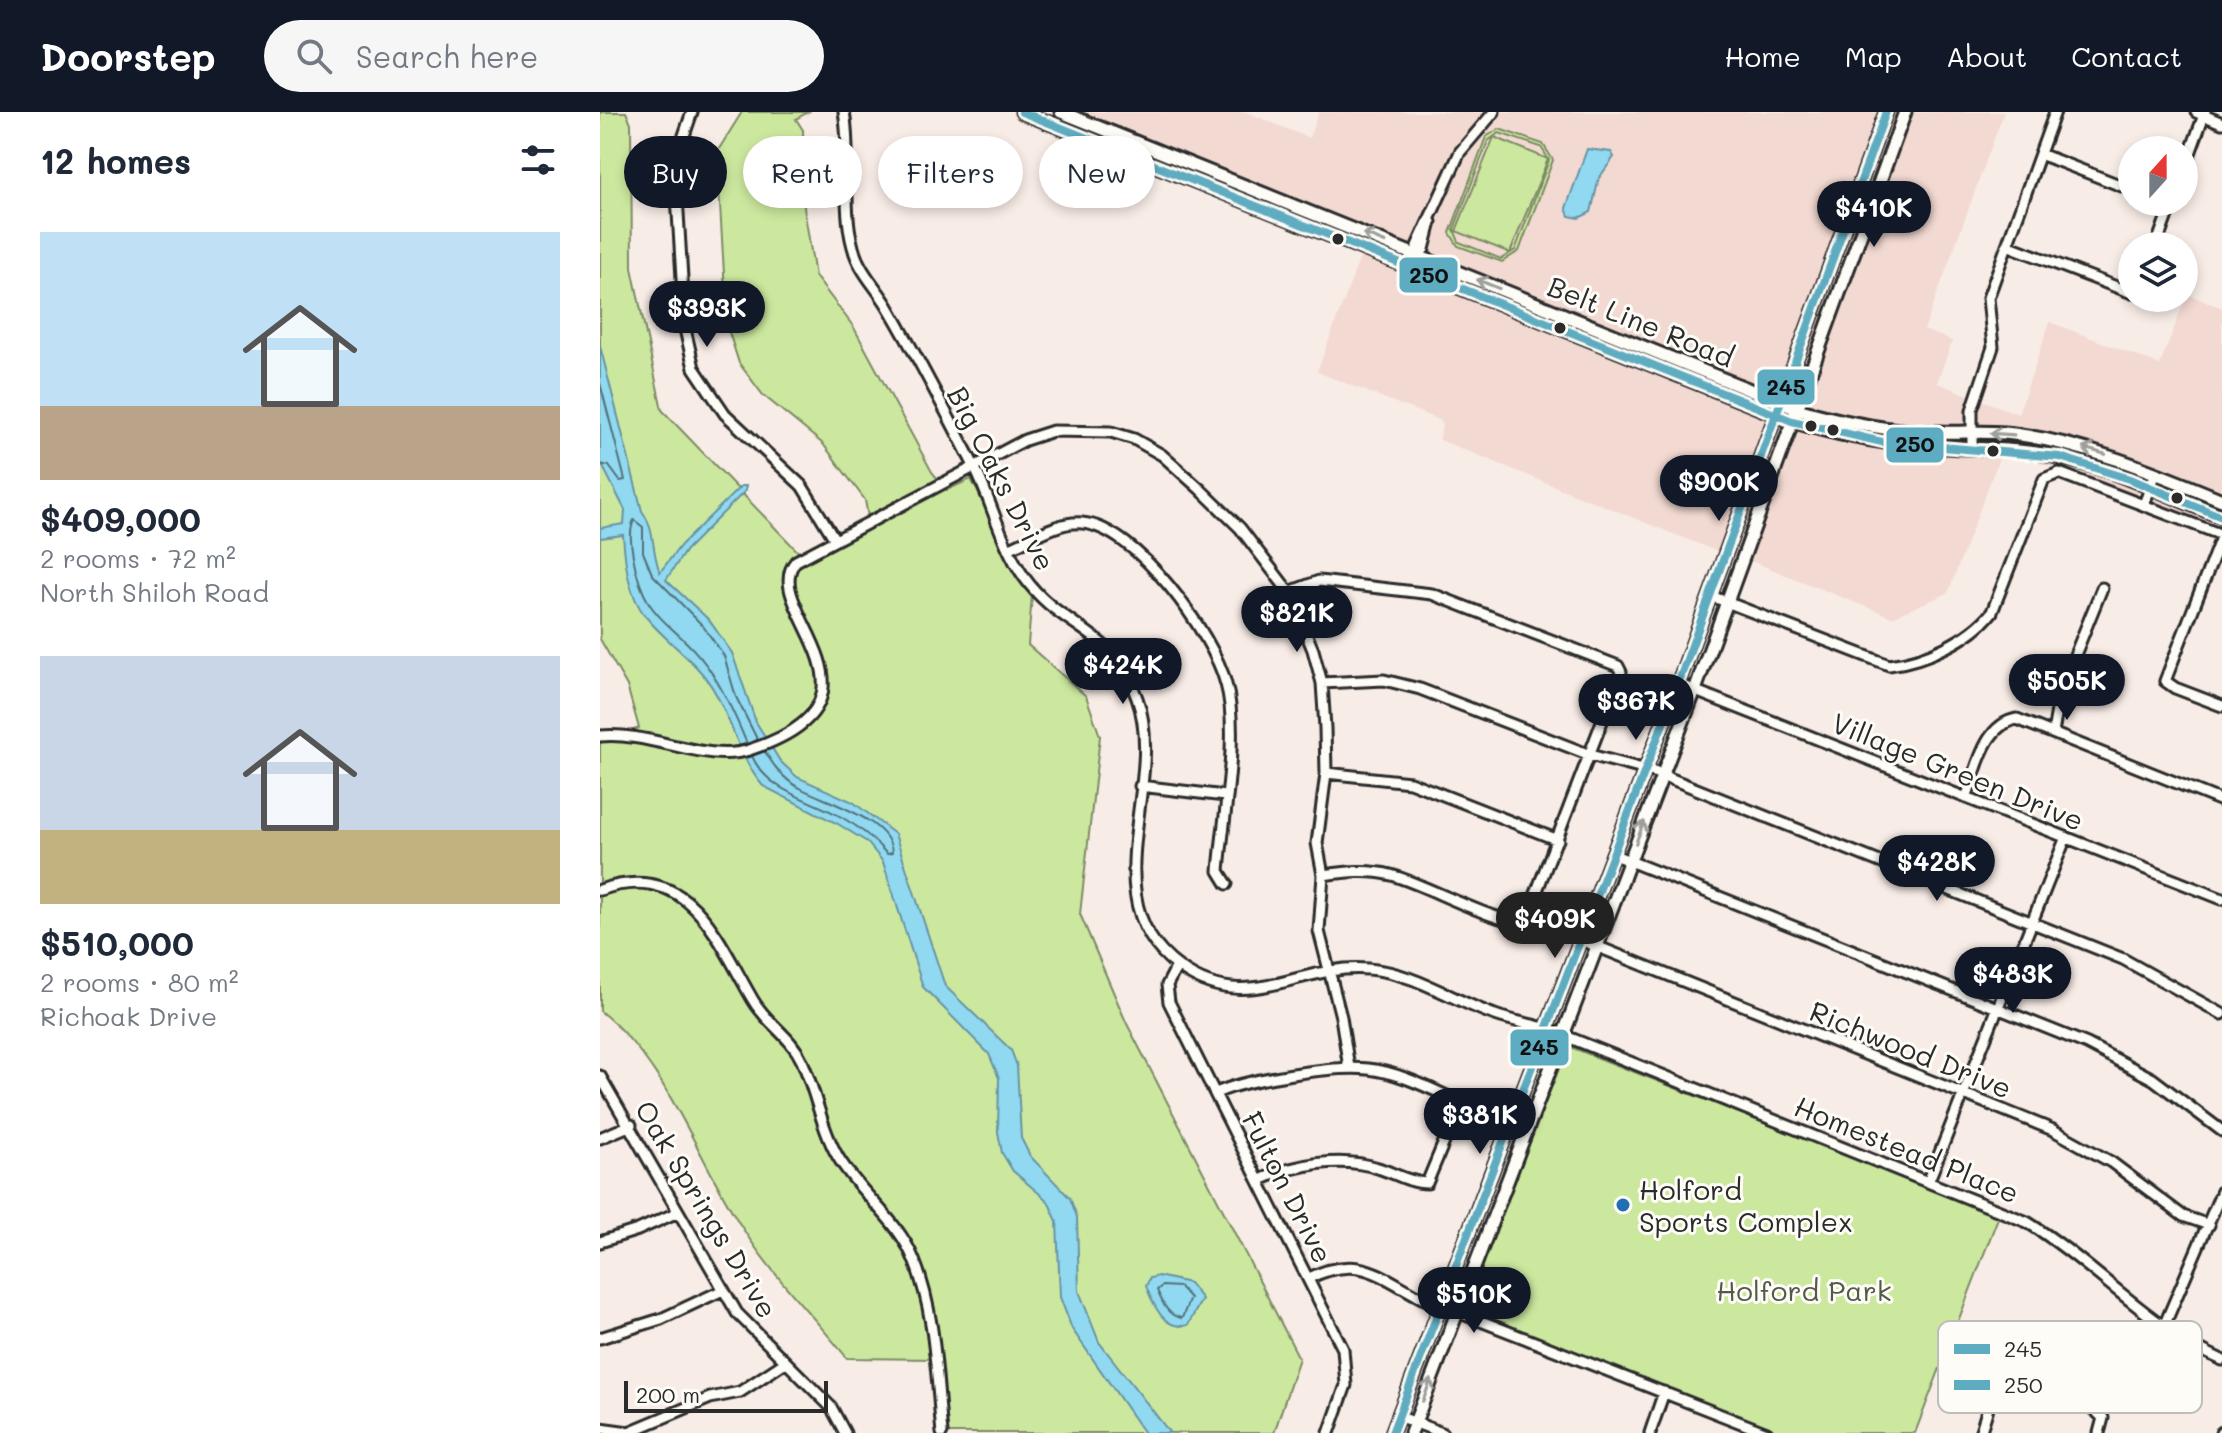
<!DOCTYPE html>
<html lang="en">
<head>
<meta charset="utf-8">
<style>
  :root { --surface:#fff; --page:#f6f6f7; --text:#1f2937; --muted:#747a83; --accent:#111827 }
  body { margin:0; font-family:Mali,sans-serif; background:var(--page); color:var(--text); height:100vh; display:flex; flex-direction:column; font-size:30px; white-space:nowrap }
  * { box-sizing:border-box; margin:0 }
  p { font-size:26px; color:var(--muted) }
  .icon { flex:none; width:44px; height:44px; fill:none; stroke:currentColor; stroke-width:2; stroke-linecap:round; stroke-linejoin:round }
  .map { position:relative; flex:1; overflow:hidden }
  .sheet { display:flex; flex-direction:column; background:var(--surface); width:600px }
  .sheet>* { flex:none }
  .hud { position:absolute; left:24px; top:24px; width:760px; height:72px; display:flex; gap:16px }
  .needle { width:52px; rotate:21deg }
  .tools { position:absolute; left:1518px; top:24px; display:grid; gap:16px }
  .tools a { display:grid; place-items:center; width:80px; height:80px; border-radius:50%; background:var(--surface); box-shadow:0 4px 12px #0003; font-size:40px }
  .scale { position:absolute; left:24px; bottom:20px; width:204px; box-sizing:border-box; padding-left:8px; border:4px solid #2b2b2b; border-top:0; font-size:22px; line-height:28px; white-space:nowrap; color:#2b2b2b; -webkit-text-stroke:6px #fdfcf7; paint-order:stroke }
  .price { position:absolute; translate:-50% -68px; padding:0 18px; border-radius:28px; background:var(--accent); color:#fff; font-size:26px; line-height:52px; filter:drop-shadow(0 2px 4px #0008) }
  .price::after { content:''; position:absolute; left:50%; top:48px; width:24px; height:18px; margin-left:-12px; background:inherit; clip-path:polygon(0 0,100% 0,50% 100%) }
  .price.on { background:#222; color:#fff }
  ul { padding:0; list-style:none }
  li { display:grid; align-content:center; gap:16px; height:424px; padding:0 40px }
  li span { display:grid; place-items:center; height:248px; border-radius:0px; color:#555 }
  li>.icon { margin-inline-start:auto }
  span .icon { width:144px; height:144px; fill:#fffc; stroke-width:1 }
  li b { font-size:34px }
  h2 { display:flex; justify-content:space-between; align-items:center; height:96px; padding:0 40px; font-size:34px }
  .tag { padding:0 28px; border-radius:36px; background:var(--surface); box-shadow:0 4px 12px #0003; font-size:28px; line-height:72px }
  .tag.on { background:var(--accent); color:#fff }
  header { display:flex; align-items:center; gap:48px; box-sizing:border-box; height:112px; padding:0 40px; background:var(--accent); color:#fff }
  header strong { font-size:38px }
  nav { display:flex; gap:44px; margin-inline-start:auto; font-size:28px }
  .search { width:560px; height:72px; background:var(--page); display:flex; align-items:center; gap:20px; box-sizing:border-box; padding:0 28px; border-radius:44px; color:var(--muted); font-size:30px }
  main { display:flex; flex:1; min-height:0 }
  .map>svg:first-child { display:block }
  .built { fill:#f2d9d1 }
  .green { fill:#cce89f; stroke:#7c8a65; stroke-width:2; fill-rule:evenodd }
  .water { fill:#90d9f1; stroke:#6893a2; stroke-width:2 }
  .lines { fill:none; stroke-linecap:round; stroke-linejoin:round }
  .shore { stroke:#53717a; stroke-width:2 }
  .minor-casing { stroke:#2b2b2b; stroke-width:15 }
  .major-casing { stroke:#2b2b2b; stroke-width:17 }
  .minor { stroke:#fdfcf7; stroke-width:9 }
  .major { stroke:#fdfcf7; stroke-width:11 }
  .bus-1-casing { stroke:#fdfcf7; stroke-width:14 }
  .bus-2-casing { stroke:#fdfcf7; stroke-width:14 }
  .bus-1 { stroke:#5eacc1; stroke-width:8 }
  .bus-2 { stroke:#5eacc1; stroke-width:8 }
  .oneway { stroke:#9e9e9b }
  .bus-dot { fill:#2b2b2b; stroke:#fdfcf7; stroke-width:3 }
  .poi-dot { fill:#1f6fb2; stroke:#fdfcf7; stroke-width:3 }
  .labels { text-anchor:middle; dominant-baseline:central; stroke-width:6; stroke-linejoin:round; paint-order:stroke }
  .street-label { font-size:28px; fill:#2b2b2b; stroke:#fdfcf7 }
  .poi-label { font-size:28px; fill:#2b2b2b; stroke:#fdfcf7; text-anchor:start }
  .park-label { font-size:28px; fill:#535a48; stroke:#fdfcf7 }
  .key { fill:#fdfcf7; stroke:#bebdba; stroke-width:2 }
  .key-label { font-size:22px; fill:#2b2b2b }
  .line-badge { stroke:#fdfcf7; stroke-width:3 }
  .pale-badge-label { font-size:22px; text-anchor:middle; font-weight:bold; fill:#111 }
</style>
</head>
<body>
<header>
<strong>Doorstep</strong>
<div class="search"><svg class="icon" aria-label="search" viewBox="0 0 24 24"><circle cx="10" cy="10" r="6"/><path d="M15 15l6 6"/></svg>Search here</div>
<nav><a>Home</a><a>Map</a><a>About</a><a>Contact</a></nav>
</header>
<main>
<section class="sheet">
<h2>12 homes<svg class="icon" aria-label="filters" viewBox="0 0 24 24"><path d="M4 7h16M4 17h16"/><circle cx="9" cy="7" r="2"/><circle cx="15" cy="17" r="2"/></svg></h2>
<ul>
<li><span style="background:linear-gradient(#bfe0f5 70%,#b9a48a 0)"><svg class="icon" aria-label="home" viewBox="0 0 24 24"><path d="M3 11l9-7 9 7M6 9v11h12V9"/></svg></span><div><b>$409,000</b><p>2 rooms · 72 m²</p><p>North Shiloh Road</p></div></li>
<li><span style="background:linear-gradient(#c9d6e8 70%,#c2b280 0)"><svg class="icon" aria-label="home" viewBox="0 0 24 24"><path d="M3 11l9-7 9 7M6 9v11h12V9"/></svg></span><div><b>$510,000</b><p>2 rooms · 80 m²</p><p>Richoak Drive</p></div></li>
</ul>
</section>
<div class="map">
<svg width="1622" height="1321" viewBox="0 0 1622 1321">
  <rect width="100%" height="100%" fill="#f8ece6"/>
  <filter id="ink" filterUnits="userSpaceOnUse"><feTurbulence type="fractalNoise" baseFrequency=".0125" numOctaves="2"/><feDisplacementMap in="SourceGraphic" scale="16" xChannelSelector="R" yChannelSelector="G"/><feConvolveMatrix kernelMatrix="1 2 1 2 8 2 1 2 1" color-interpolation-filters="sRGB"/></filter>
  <g filter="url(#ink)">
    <!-- built -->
    <path class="built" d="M 475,0 L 646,0 L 709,26 L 719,0 L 1404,0 L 1324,218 L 1352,229 L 1337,271 L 1418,302 L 1450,210 L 1560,253 L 1587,182 L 1622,196 L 1622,371 L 1607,416 L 1403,336 L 1348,481 L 1292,505 L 1146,447 L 1121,441 L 840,328 L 842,309 L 717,260 L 761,143 L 463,27 Z"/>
    <!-- green -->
    <path class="green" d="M 0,0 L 26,0 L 31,11 L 32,156 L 62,298 L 207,449 L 270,417 L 265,388 L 223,332 L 163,283 L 139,251 L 127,214 L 117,40 L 142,0 L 208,0 L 196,7 L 203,18 L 204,96 L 215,164 L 253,214 L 332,360 L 347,378 L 371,367 L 432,483 L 428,533 L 486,584 L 500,624 L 480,802 L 526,910 L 699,1246 L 674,1321 L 344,1321 L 338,1247 L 247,1246 C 213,1204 172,1163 143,1117 C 96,1045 69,954 0,899 L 0,631 L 39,616 L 27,574 L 0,527 Z
      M 899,17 L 943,32 L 953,48 L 919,139 L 902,150 L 858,134 L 850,121 L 886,25 ZM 899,21 L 941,35 L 949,48 L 915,138 L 901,147 L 859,130 L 854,117 L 888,29 Z
      M 894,25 L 948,47 L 910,141 L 856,119 Z
      M 968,934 L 1399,1103 L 1315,1321 L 1178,1321 L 868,1197 L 865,1192 Z"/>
    <!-- water -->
    <path class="water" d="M 987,37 L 1011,40 L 1014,45 L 999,66 L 991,100 L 979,106 L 969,104 L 966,96 Z
      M 0,234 L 42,399 C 56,418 51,439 60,460 L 81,433 L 141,374 L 146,374 L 145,379 L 86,438 L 66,468 L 109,508 L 132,541 L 156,610 L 180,649 L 197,665 L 253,690 L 295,722 L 345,874 L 411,938 L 417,954 L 421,1026 L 430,1044 L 470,1086 L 477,1105 L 479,1179 L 499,1230 L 570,1321 L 544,1321 L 472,1217 L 460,1185 L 457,1109 L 448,1089 L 413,1059 L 402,1041 L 398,1020 L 399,966 L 389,942 L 323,875 L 283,750 L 267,730 L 238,712 L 163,674 C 140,648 133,612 116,582 C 99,550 68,532 46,505 C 28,483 25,450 23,423 L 0,426 L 0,416 L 24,412 L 25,398 L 0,349 Z
      M 558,1164 L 589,1171 L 602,1187 L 588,1213 C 564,1220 553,1192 546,1174 L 550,1166 Z"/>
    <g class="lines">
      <!-- shore -->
      <path class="shore" d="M 0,271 L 25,368 L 20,369 L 9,354 L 0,352
        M 147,632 C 136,605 124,578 107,554 C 73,507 45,513 33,444 C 31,432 29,419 34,408 L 43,415 L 43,440 L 52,462 L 103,514 L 124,544 L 136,585 L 157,627
        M 152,644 C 168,681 212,687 243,706 C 261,716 274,727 287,742 L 292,741 C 291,705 217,688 193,672 C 180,663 172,651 164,638
        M 562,1174 L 580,1175 L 590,1186 L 582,1206 C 568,1205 562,1190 557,1178 Z"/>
      <defs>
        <path id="minor" d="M 92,0 L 75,50 L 85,217 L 94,256 L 125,302 L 202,374 L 234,426
          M 244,0 C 252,44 241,92 253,135 C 259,160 278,176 290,198 C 320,249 347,302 374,354 C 392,390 401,432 424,465 C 462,519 512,514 537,586 C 568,671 488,789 579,855 C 647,905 699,851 768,857 C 813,860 854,889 895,903 C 912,909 930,912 948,917 L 1427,1110 C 1495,1152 1548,1215 1622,1248
          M 1596,0 L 1622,11
          M 1440,42 L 1532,78
          M 1584,58 L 1605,0
          M 1407,133 L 1532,181
          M 1556,134 L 1572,90
          M 817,143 L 817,134 L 860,40 L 894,0
          M 817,143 L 824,137 L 831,110
          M 1372,335 L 1372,298 L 1393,235 L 1388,186 L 1455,0
          M 1544,392 L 1556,361
          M 408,437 C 430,428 457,409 482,411 C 536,415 613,522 626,572 C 640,621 623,706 619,759 L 627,772
          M 689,480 L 719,469 L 832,482 L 1018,554 L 1021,560 L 925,810 C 903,815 820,770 791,763 C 767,757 746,760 723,763
          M 1111,484 L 1289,553 C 1324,549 1370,528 1392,500 L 1444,367 L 1459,361 L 1622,423 L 1565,569 L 1575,576 L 1622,594
          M 722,571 L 784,568 L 820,577 L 990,643 L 1054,660 L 1523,847 L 1622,902
          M 1078,572 L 1622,787
          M 1453,621 L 1460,580 L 1502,476
          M 0,624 C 51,619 106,652 149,638 C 308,587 156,494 196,449 L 425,328 L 453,319 L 511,320 L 534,327 L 562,343 L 600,377 L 640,416 L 689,480 L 713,538 L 722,571 L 725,616 L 726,661 L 717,731 L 723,763 L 719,819 L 741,905 L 749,956
          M 726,661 L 810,670 L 958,728
          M 540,674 L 625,684
          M 1366,686 C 1377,658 1383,613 1417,607 L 1622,689
          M 1012,742 L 1487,932 L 1553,967 L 1622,1019
          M 0,778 C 90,747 117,827 153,888 C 167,912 191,924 202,949 C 216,980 221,1016 238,1045 C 260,1082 298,1107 314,1148 C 336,1202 336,1263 342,1321
          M 981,828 L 1453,1018 L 1511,1050 L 1583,1104 L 1609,1113
          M 577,854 L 567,873 L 569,890 L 743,1237 L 746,1273 L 729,1321
          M 0,964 L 137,1201 L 231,1295 L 245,1321
          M 616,981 C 647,967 735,953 768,957 C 798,960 829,976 856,988 L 859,994 L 827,1071 C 810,1071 794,1061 778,1056 C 741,1044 695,1052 660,1068
          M 0,1026 L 31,1013
          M 1329,1068 L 1466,725
          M 0,1130 L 38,1118 L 78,1100
          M 709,1166 C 760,1141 779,1164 822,1186 L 1167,1321
          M 1564,1214 L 1622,1079
          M 0,1226 L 61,1207 L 123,1178
          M 798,1304 L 842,1321
          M 0,1316 L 29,1320 L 110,1286 L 140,1280 L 184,1251
          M 1050,1321 L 1064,1280
          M 1380,1321 C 1390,1295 1400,1230 1439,1244 L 1503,1306 L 1499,1321
          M 1621,1321 L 1622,1320"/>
        <path id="major" d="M 422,0 L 1192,309 C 1232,321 1272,330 1313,333 C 1354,337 1395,335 1436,341 C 1500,350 1562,381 1622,405
          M 461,0 L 1197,297 C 1235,308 1271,316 1310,319 C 1345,322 1379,318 1414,322 C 1487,332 1554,360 1622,388
          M 792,1321 L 1078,572 L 1286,0
          M 811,1321 L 1095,578 L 1305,0"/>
      </defs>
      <!-- minor casing -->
      <use href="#minor" class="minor-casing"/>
      <!-- major casing -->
      <use href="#major" class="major-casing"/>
      <!-- minor -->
      <use href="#minor" class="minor"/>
      <!-- major -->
      <use href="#major" class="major"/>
      <defs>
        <path id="bus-1" d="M 792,1321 L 1078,572 L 1286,0"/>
        <path id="bus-2" d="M 422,0 L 1192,309 L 1282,330 L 1460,345 L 1530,367 L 1622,405"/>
      </defs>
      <!-- bus-1 casing -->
      <use href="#bus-1" class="bus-1-casing"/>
      <!-- bus-2 casing -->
      <use href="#bus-2" class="bus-2-casing"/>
      <!-- bus-1 -->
      <use href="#bus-1" class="bus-1"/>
      <!-- bus-2 -->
      <use href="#bus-2" class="bus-2"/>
    </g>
    <!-- one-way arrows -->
    <defs><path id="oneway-shaft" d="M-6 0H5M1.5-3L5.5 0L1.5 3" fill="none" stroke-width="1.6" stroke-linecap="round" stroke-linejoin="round" transform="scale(2)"/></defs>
    <g class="oneway">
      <use href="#oneway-shaft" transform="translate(774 126) rotate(-158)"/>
      <use href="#oneway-shaft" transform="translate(888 172) rotate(-158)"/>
      <use href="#oneway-shaft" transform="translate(1402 322) rotate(-176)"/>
      <use href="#oneway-shaft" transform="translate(1494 339) rotate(-164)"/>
      <use href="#oneway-shaft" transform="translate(1040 720) rotate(-69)"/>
      <use href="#oneway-shaft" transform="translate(827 1278) rotate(-69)"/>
    </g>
  </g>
  <!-- markers -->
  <g class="bus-dot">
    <circle cx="738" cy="127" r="7"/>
    <circle cx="960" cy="216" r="7"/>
    <circle cx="1211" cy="314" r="7"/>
    <circle cx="1233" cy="318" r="7"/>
    <circle cx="1393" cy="339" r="7"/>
    <circle cx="1577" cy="386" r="7"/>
  </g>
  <circle class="poi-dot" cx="1023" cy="1093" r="8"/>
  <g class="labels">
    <!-- street labels -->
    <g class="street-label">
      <text transform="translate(1041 209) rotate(22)">Belt Line Road</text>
      <text transform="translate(402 366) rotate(63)">Big Oaks Drive</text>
      <text transform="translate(1358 659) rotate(22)">Village Green Drive</text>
      <text transform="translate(1311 937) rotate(22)">Richwood Drive</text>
      <text transform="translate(1307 1037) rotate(22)">Homestead Place</text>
      <text transform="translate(688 1075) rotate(63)">Fulton Drive</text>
      <text transform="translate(107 1097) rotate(59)">Oak Springs Drive</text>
    </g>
    <!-- poi labels -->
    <g class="poi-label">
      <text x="1039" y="1077">Holford<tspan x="1039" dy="32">Sports Complex</tspan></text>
    </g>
    <!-- park labels -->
    <g class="park-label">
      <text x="1204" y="1178">Holford Park</text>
    </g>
  </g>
  <!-- legend -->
  <rect x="1338" y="1209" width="264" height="92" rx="12" class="key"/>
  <rect x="1354" y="1232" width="36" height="10" fill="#5eacc1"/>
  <rect x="1354" y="1268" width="36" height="10" fill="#5eacc1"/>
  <g class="key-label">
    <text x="1404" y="1245">245</text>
    <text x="1404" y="1281">250</text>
  </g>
  <g class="line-badge">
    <rect x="798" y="144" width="61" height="38" rx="8" fill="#5eacc1"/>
    <rect x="1156" y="256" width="60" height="38" rx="8" fill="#5eacc1"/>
    <rect x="1285" y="314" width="60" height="38" rx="8" fill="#5eacc1"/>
    <rect x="909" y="916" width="61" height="39" rx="8" fill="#5eacc1"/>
  </g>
  <g class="pale-badge-label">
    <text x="829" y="171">250</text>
    <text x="1186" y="283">245</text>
    <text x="1315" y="340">250</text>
    <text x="939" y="943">245</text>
  </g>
</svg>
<div class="tools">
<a><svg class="needle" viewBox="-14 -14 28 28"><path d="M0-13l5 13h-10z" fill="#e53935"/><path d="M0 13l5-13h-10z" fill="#747a83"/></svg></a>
<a><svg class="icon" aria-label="layers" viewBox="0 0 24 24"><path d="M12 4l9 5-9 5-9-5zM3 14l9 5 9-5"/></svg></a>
</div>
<div class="scale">200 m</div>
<b class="price" style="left:1274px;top:137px">$410K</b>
<b class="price" style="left:107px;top:237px">$393K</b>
<b class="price" style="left:1119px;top:411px">$900K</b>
<b class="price" style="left:697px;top:542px">$821K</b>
<b class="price" style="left:523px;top:594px">$424K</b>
<b class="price" style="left:1467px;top:610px">$505K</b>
<b class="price" style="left:1036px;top:630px">$367K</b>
<b class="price" style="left:1337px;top:791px">$428K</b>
<b class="price on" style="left:955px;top:848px">$409K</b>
<b class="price" style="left:1413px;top:903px">$483K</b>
<b class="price" style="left:880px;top:1044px">$381K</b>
<b class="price" style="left:874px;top:1223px">$510K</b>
<div class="hud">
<a class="tag on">Buy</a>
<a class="tag">Rent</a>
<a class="tag">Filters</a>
<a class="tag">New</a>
</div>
</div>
</main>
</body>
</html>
